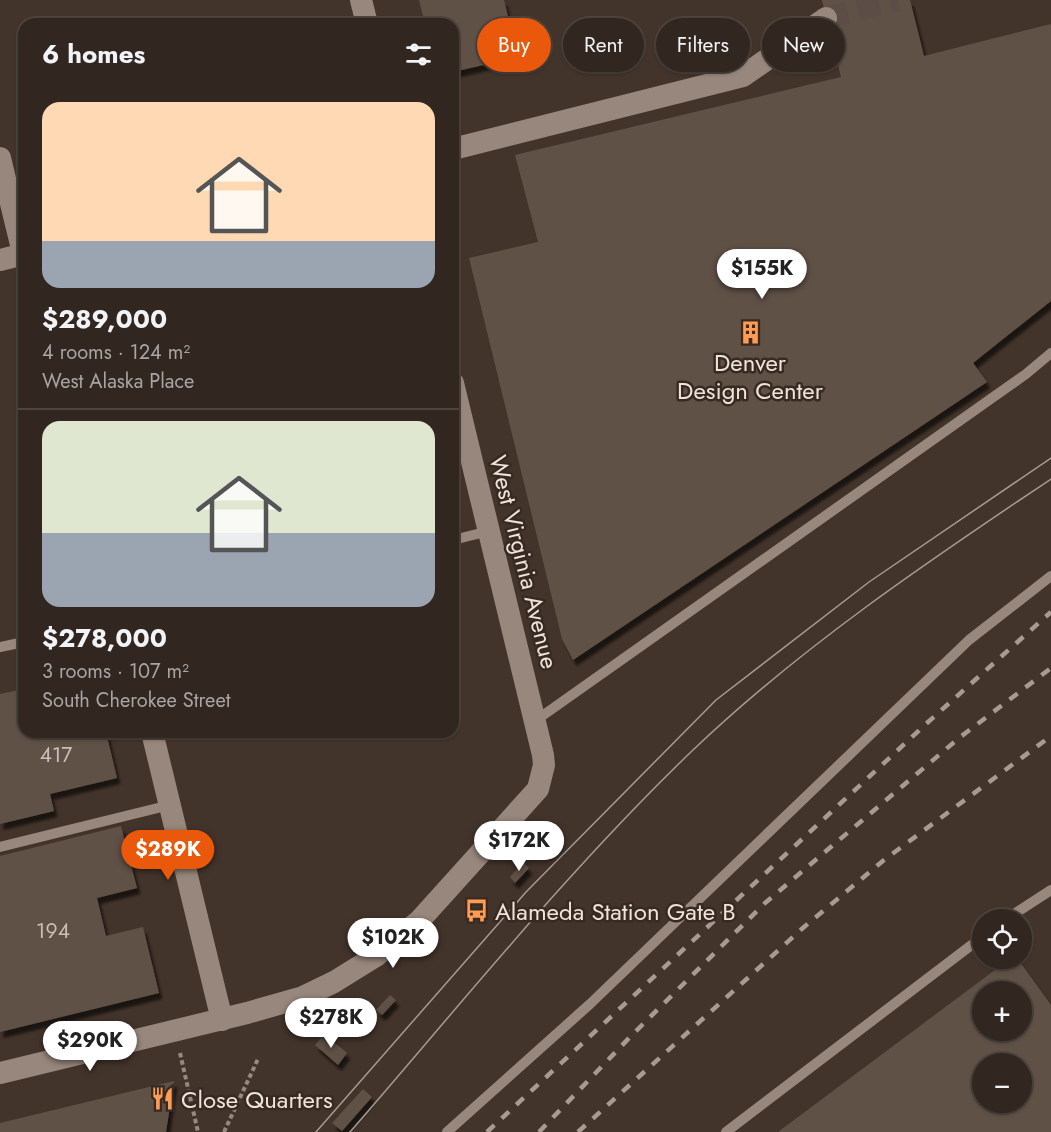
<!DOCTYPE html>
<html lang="en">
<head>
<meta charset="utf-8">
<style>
  :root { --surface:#322720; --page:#3a2f29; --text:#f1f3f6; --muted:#a8a5a5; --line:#4d443e; --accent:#ea580c }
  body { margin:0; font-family:Jost,sans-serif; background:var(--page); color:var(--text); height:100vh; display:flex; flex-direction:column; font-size:22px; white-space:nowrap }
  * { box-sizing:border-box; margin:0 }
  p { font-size:20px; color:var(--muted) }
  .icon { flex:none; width:33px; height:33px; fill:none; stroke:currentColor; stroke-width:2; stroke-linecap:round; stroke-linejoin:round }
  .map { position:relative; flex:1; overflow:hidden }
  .drawer { position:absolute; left:18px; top:18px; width:441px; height:720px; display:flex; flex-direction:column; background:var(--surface); border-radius:18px; box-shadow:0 2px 4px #0004,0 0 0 2px var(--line) }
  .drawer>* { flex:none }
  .guide { position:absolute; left:477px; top:18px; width:483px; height:54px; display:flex; gap:12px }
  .tools { position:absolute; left:972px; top:909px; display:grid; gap:12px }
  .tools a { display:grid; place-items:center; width:60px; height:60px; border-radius:50%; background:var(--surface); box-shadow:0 2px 4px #0004,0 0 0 2px var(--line); font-size:30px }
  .price { position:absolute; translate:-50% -51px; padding:0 14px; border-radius:21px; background:#fff; color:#222; font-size:20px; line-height:39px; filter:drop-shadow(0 2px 3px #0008) }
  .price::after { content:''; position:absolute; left:50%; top:36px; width:18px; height:14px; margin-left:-9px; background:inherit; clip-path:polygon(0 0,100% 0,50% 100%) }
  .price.active { background:var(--accent); color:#fff }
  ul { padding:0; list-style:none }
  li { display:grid; align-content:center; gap:12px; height:318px; padding:0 24px }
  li+li { border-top:2px solid var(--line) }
  li span { display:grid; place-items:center; height:186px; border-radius:18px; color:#555 }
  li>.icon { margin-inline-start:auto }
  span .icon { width:108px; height:108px; fill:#fffc; stroke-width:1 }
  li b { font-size:26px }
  h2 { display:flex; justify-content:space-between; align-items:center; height:72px; padding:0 24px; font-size:26px }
  .pill { padding:0 21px; border-radius:27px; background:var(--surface); box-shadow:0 2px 4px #0004,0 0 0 2px var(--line); font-size:21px; line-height:54px }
  .pill.active { background:var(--accent); color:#fff }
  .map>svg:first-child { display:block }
  .building { fill:#615147; fill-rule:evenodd; filter:url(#shadow) }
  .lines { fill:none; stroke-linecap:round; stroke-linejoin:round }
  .street-tunnel { stroke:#5c4e46; stroke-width:22; stroke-dasharray:22 11; stroke-linecap:butt }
  .path { stroke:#958981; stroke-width:4; stroke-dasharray:4.5 3; stroke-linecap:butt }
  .lane { stroke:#98877c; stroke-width:10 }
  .street { stroke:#98877c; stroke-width:22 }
  .tram { stroke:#a69a93; stroke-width:1.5 }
  .rail { stroke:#a69a93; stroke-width:4.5; stroke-dasharray:10 10; stroke-linecap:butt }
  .labels { text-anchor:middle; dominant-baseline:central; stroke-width:5; stroke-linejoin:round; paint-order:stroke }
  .number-label { font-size:21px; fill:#cabeb8 }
  .poi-label { font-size:24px; fill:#ede3dd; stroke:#382a21; text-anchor:start }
  .street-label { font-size:24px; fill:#ede3dd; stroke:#382a21 }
</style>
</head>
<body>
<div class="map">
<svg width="1051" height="1132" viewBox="0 0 1051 1132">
  <defs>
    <filter id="shadow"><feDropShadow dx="3.5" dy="6" stdDeviation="1.5" flood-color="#0009"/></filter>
  </defs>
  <rect width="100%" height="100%" fill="#43342b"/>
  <!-- building -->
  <path class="building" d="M 419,0 L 504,0 L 518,57 L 453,72 L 453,24 L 425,24 Z
    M 822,0 L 910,0 L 924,56 L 1051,24 L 1051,301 L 973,363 L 987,382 L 573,660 L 562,639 L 469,258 L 538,242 L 515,155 L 841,77 Z
    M 24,689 L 24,732 L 106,732 L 117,778 L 50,794 L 54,811 L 0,824 L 0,694 Z
    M 121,826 L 137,888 L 97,898 L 106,936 L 143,927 L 159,993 L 0,1032 L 0,856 Z
    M 523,862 L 529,868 L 515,883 L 510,877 Z
    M 1011,958 L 1017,958 L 1051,1005 L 1051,1132 L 778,1132 ZM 982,992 L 1022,992 L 1022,1030 L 982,1030 ZM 982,1064 L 1022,1064 L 1022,1102 L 982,1102 Z
    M 390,995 L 396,1000 L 382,1015 L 376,1010 Z
    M 324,1034 L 347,1053 L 338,1065 L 315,1045 Z
    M 174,1081 L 166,1132 L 0,1132 L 0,1123 Z
    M 363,1089 L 372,1097 L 342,1131 L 332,1123 Z"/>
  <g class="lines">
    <!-- street-tunnel -->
    <path class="street-tunnel" d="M 826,18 L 898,0"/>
    <!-- path -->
    <path class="path" d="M 180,1053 L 198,1132
      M 224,1132 L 258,1059"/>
    <!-- lane -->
    <path class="lane" d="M 453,540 L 489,531
      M 0,647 L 24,642
      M 535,721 L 1026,374 L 1051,353
      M 0,847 L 170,805
      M 1005,920 L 1051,890
      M 447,1132 L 590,1004 L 969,640 L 1051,576
      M 726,1132 L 982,937"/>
    <!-- street -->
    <path class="street" d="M 361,0 L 367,24
      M 453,149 L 743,76 L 826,18
      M 0,158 L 24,257
      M 0,260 L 24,254
      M 152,732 L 222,1020
      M 0,1073 L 247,1013 L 303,997 L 334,982 L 376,956 L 419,921 L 538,789 L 544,765 L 543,755 L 453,383"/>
    <!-- tram -->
    <path class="tram" d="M 316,1132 L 526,892 L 716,700 L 869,582 L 1051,458
      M 350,1132 C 462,1003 570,868 693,750 C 801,647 927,562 1051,479"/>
    <!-- rail -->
    <path class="rail" d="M 487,1132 L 927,723 L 1051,612
      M 539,1132 L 631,1036 L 765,903 L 959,738 L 1051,668
      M 578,1132 L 804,927 L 884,860 L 1051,736"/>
  </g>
  <!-- icons -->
  <defs>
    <symbol id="building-bare" viewBox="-9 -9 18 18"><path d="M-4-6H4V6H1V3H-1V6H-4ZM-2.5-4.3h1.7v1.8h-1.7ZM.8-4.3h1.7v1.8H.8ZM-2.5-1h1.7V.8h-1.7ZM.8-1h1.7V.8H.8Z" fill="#fd9c55" stroke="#382a21" stroke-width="2.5" paint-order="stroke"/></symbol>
    <symbol id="bus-bare" viewBox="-9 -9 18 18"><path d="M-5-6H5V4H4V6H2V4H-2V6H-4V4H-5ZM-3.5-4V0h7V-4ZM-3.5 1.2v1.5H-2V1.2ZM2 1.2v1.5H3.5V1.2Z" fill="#fd9c55" stroke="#382a21" stroke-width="2.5" paint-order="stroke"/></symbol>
    <symbol id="restaurant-bare" viewBox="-9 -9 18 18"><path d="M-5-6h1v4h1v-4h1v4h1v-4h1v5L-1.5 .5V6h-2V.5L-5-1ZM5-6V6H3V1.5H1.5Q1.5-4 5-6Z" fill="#fd9c55" stroke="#382a21" stroke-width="2.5" paint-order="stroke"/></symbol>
  </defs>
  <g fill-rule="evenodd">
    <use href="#building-bare" x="734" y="316" width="33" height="33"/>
    <use href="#bus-bare" x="460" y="894" width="33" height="33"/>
    <use href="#restaurant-bare" x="146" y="1082" width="33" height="33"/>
  </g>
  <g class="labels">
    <!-- number labels -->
    <g class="number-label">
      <text x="56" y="755">417</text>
      <text x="53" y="931">194</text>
    </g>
    <!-- poi labels -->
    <g class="poi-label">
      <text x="750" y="362" text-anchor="middle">Denver<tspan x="750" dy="28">Design Center</tspan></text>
      <text x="495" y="911">Alameda Station Gate B</text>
      <text x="181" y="1099">Close Quarters</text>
    </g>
    <!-- street labels -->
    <g class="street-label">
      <text transform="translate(524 562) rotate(76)">West Virginia Avenue</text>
    </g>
  </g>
</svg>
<div class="tools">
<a><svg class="icon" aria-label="locate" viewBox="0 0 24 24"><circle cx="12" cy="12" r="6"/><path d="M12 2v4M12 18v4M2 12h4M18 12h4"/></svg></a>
<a>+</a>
<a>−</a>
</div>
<b class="price" style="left:762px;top:300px">$155K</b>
<b class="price" style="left:519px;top:872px">$172K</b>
<b class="price active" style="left:168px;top:881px">$289K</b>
<b class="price" style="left:393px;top:969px">$102K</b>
<b class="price" style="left:331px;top:1049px">$278K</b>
<b class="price" style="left:90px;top:1072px">$290K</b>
<div class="guide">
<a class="pill active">Buy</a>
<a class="pill">Rent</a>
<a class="pill">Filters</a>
<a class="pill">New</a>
</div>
<section class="drawer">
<h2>6 homes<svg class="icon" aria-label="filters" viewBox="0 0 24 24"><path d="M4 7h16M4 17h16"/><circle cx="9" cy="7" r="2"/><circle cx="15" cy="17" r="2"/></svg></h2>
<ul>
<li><span style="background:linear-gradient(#ffd9b3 75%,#9aa5b1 0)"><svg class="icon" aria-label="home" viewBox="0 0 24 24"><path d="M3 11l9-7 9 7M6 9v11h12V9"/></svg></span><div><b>$289,000</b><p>4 rooms · 124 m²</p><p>West Alaska Place</p></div></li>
<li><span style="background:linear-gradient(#dfe7d0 60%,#9aa5b1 0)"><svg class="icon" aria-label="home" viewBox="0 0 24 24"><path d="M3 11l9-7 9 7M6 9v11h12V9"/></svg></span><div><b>$278,000</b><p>3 rooms · 107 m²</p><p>South Cherokee Street</p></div></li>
</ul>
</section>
</div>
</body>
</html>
